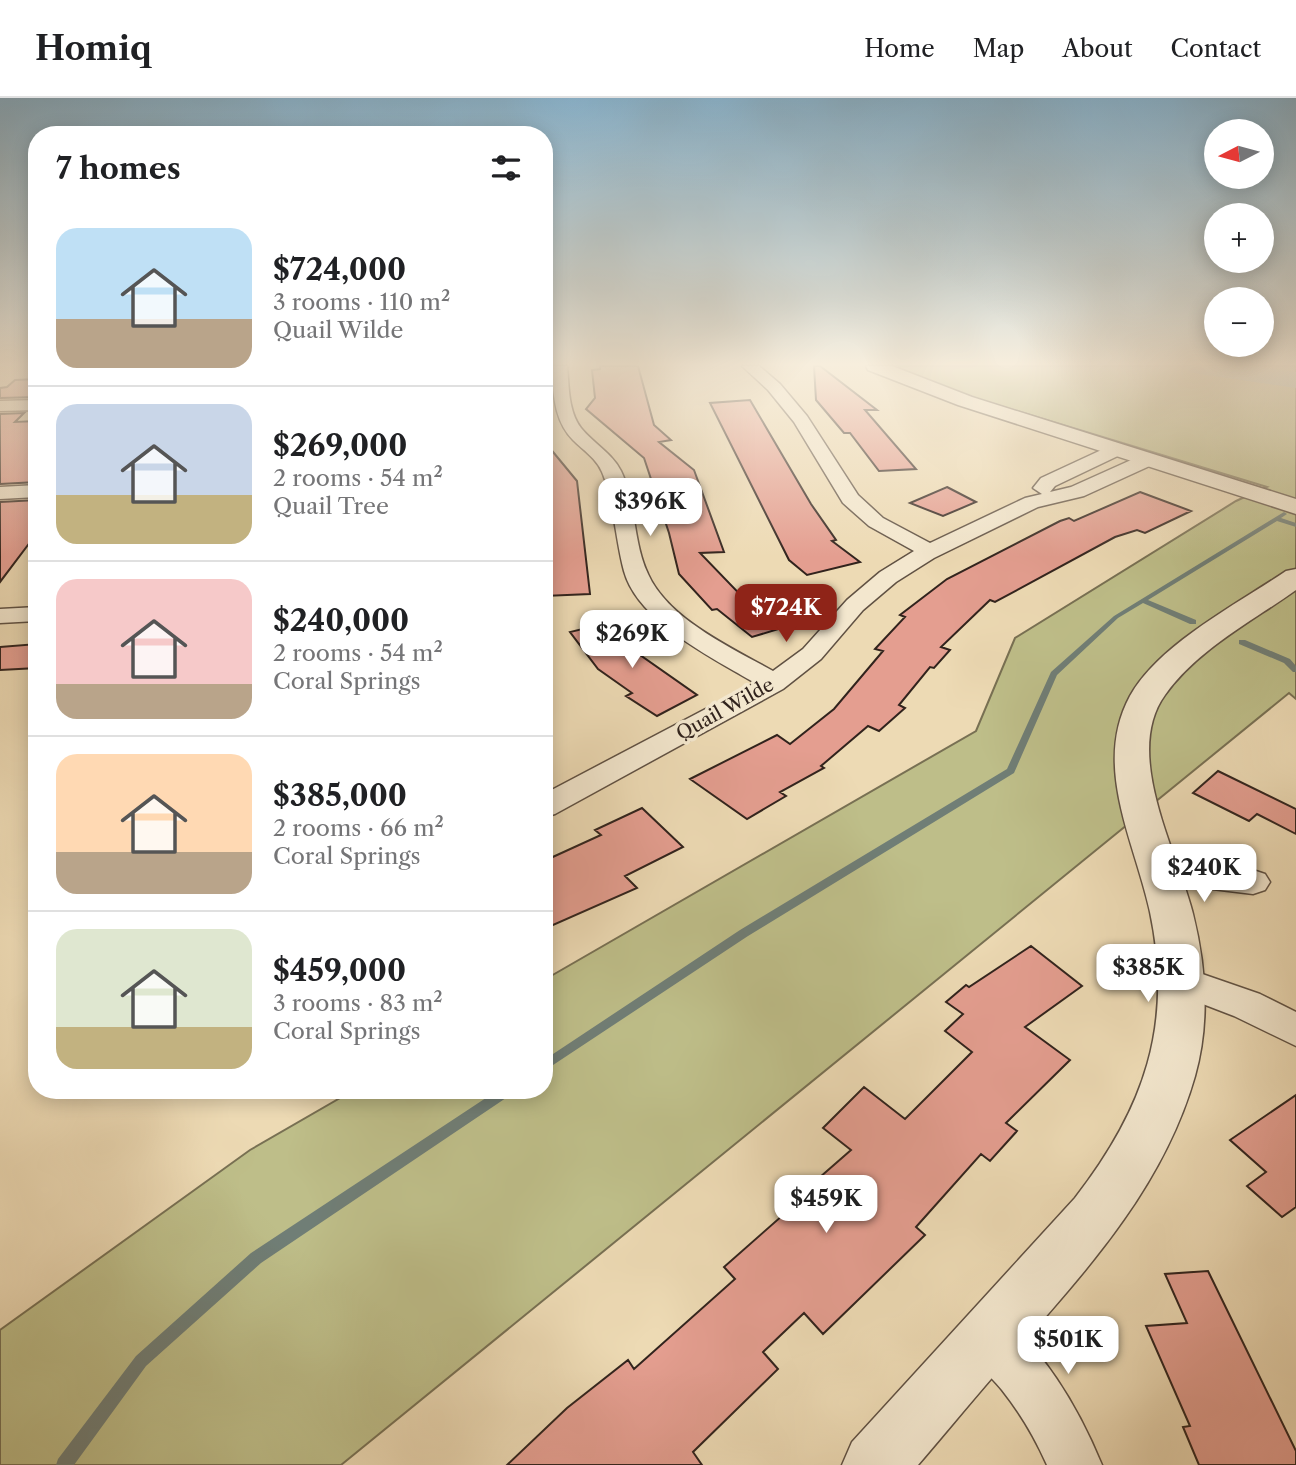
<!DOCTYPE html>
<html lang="en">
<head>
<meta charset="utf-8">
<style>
  :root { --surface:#fff; --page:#f6f6f6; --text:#202124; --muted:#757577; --line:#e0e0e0; --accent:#8f2418 }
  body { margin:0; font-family:"Libre Caslon Text",serif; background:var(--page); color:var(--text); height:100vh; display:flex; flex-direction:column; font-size:26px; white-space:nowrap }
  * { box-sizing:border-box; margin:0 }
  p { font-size:23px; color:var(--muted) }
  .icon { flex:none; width:38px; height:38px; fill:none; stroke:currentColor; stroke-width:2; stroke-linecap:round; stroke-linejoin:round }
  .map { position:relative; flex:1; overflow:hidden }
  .sheet { position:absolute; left:28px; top:28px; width:525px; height:973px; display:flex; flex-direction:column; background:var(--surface); border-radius:28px; box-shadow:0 4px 18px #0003 }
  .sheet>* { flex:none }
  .needle { width:46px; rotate:264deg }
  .fabs { position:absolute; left:1204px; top:21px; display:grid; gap:14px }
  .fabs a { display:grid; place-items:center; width:70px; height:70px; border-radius:50%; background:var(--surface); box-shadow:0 4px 18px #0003; font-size:35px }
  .price { position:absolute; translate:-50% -60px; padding:0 16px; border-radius:14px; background:#fff; color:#222; font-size:23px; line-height:46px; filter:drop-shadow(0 2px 4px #0008) }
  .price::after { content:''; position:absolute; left:50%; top:42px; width:21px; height:16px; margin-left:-10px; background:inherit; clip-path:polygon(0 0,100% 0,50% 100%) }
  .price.on { background:var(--accent); color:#fff }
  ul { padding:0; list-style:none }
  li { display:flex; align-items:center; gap:21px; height:175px; padding:0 28px }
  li+li { border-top:2px solid var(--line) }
  li span { display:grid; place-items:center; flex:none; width:196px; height:140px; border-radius:21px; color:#555 }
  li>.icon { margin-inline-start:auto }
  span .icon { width:84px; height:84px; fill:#fffc; stroke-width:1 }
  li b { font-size:30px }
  h2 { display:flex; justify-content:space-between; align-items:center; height:84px; padding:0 28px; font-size:30px }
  header { display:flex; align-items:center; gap:42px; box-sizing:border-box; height:98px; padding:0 35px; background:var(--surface); border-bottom:2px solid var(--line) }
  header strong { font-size:33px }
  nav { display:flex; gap:38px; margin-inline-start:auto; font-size:24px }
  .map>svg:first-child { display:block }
  .green { fill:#bebe89; stroke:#787053; stroke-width:2 }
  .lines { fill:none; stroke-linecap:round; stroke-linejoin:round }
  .stream { fill:#707e76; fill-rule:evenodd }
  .river { fill:#9abab2; fill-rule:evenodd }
  .building { fill:#e49e90; stroke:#31231d; stroke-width:2 }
  .minor-casing { stroke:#605143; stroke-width:3 }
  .tertiary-casing { stroke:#605143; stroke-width:3 }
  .minor { fill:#f3e7ce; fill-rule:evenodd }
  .tertiary { fill:#f3e7ce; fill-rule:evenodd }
  .labels { text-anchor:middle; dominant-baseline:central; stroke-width:7; stroke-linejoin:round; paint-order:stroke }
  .street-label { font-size:19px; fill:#31231d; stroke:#f3e7ce }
</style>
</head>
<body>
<header>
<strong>Homiq</strong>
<nav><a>Home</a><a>Map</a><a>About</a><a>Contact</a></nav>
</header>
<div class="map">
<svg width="1296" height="1367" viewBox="0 0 1296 1367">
  <rect width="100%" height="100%" fill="#eddab4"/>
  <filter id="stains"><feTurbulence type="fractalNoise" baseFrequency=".00286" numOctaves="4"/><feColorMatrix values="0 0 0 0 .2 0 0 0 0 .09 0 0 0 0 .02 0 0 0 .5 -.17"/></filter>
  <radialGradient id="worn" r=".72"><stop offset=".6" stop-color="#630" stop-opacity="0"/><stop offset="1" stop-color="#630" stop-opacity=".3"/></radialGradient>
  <!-- green -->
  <path class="green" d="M 895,268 L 1296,268 L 1296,601 L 1289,595 L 341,1367 L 0,1367 L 0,1232 L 250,1052 L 354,992 L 544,992 L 544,882 L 976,633 L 1015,540 L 1236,403 L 1267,389 L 945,291 Z"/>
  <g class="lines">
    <!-- stream -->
    <path class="stream" d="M 1284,414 L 1287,416 L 1281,420 L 1296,425 L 1296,429 L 1277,423 L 1148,502 L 1196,522 L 1196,526 L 1190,526 L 1143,505 L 1118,520 L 1057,577 L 1014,675 L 748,838 L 544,973 L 544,962 L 740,832 L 1007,671 L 1051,574 L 1114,518 Z
      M 1239,542 L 1245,542 L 1290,561 L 1296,568 L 1296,574 L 1293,574 L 1284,565 L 1239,546 Z
      M 498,992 L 514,992 L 512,996 L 261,1165 L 146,1268 L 74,1367 L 56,1367 L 58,1361 L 136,1258 L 251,1155 Z"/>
    <!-- river -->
    <path class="river" d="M 1186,268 L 1254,268 L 1296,274 L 1296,290 L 1199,276 L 1190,274 Z"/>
  </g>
  <!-- building -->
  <path class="building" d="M 600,268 L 638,268 L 654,327 L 671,342 L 659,344 L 694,372 L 724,454 L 700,455 L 754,511 L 773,506 L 798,525 L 752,539 L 717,511 L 712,512 L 679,476 L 669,435 L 644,360 L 586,311 L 595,300 L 592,272 L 600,271 Z
    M 814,268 L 820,268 L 877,312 L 865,312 L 916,371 L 879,373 L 850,335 L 844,335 L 816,302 Z
    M 37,281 L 37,299 L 0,300 L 0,290 L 7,289 L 15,282 Z
    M 750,302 L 811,406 L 836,442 L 832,443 L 860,464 L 807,477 L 789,462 L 710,305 Z
    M 24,315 L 15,324 L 37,323 L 37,384 L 0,386 L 0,316 Z
    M 544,343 L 577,383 L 590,496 L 544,498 Z
    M 947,389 L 976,404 L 943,418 L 910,405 Z
    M 1140,394 L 1191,413 L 1145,435 L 1137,432 L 1115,439 L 995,504 L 990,502 L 941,549 L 950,552 L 934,570 L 930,569 L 899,607 L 905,610 L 879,633 L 868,628 L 821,668 L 824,670 L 780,694 L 786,698 L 747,721 L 690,681 L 777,637 L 790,646 L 834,611 L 883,553 L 875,551 L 905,519 L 900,517 L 947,481 L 1060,423 L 1069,420 L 1074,423 Z
    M 37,402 L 37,435 L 0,484 L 0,404 Z
    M 607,525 L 623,545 L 697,597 L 657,618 L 626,598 L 632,595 L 598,571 L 570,534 Z
    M 37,546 L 37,570 L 0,572 L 0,549 Z
    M 1218,673 L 1296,711 L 1296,736 L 1257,716 L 1249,723 L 1193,695 Z
    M 642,710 L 683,749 L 625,778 L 637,790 L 544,831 L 544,763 L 601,737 L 595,732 Z
    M 1031,848 L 1082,888 L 1025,929 L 1070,962 L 1006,1025 L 1017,1033 L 990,1063 L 981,1056 L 916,1129 L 925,1137 L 823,1236 L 804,1215 L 763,1254 L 778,1271 L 693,1354 L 702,1367 L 507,1367 L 567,1310 L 628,1262 L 634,1271 L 735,1181 L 724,1169 L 791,1110 L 788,1107 L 851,1052 L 823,1030 L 864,989 L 905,1021 L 972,954 L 945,933 L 963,916 L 946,904 L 966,887 L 969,889 Z
    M 1296,997 L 1296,1109 L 1282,1119 L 1247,1088 L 1266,1074 L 1230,1042 Z
    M 1208,1173 L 1296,1353 L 1296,1367 L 1199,1367 L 1183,1329 L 1190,1328 L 1146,1228 L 1187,1225 L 1165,1176 Z"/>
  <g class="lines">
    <defs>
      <path id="minor" d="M 551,268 L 567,268 C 569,288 568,313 581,330 C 593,345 612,355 621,373 C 636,404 633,445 648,476 C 668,521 732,550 773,573 L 803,551 L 847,502 L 880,474 L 914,453 L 869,428 L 843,405 L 794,324 L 768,292 L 742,268 L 759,268 L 780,286 L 807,318 L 858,397 L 883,420 L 930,445 L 1025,400 L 1042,396 L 1033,390 L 1041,380 L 1110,348 L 1116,347 L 1125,352 L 1122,356 L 1055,388 L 1050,394 L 1071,389 L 1140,358 L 1147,356 L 1156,362 L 1154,366 L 1084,398 L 1038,409 L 934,460 L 896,484 L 863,512 L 821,561 L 783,591 L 555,716 L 544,719 L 544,696 L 755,585 C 713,560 638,524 624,473 C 616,444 613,399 602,374 C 597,361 583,352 573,342 C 553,321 554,295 551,268 Z
        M 37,302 L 37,312 L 0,313 L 0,303 Z
        M 37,387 L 37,399 L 0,401 L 0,389 Z
        M 37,509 L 37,523 L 0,525 L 0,511 Z
        M 1159,764 L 1253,772 L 1265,776 L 1270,784 L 1265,792 L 1253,796 L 1147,783 L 1143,775 L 1147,767 Z
        M 1182,869 L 1260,896 L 1296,914 L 1296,948 L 1234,918 L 1169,893 L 1164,883 L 1169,873 Z
        M 987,1215 C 1040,1238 1081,1316 1102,1367 L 1047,1367 C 1035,1340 1021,1316 1002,1292 C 987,1274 971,1262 962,1240 L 970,1223 Z"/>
      <path id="tertiary" d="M 866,268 L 892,268 L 972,299 L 1296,401 L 1296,416 L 958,307 L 868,272 Z
        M 1296,471 L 1296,492 C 1251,524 1197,552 1165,597 C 1122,656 1178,755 1193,816 C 1206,868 1210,925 1195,978 C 1163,1090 1086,1173 1011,1258 C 979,1294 949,1331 918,1367 L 842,1367 L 852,1344 L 1075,1100 C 1144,1011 1174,927 1150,814 C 1135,744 1092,668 1130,598 C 1159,546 1237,506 1286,473 Z"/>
    </defs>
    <!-- minor casing -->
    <use href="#minor" class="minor-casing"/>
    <!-- tertiary casing -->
    <use href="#tertiary" class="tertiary-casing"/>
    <!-- minor -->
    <use href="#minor" class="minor"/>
    <!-- tertiary -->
    <use href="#tertiary" class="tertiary"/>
  </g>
  <!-- sky -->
  <linearGradient id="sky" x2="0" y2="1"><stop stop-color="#89b6d2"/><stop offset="0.58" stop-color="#f7eedd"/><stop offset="1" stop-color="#f7eedd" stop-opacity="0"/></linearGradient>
  <rect width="1296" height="459" fill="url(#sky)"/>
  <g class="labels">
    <!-- street labels -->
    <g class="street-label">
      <text transform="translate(725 611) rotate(-29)">Quail Wilde</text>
    </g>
  </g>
  <rect width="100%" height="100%" filter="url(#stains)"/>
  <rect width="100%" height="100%" fill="url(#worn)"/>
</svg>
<div class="fabs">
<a><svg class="needle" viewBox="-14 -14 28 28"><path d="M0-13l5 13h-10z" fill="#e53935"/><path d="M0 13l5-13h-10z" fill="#757577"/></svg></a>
<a>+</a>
<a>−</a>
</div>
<b class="price" style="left:650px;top:440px">$396K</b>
<b class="price on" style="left:786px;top:546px">$724K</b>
<b class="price" style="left:632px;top:572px">$269K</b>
<b class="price" style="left:1204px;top:806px">$240K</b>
<b class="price" style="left:1148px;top:906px">$385K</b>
<b class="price" style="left:826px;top:1137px">$459K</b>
<b class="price" style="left:1068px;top:1278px">$501K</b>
<section class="sheet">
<h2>7 homes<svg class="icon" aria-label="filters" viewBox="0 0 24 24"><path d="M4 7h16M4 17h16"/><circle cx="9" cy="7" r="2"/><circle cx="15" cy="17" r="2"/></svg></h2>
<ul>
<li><span style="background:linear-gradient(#bfe0f5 65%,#b9a48a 0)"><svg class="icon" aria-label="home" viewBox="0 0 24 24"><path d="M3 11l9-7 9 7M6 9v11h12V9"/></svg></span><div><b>$724,000</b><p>3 rooms · 110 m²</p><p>Quail Wilde</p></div></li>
<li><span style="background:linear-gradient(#c9d6e8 65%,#c2b280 0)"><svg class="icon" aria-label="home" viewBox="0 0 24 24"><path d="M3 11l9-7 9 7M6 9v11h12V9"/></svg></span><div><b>$269,000</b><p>2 rooms · 54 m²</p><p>Quail Tree</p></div></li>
<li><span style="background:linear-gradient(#f6c9c9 75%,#b9a48a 0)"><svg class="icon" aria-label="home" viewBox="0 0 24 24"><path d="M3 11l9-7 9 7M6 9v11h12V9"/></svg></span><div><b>$240,000</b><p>2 rooms · 54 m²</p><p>Coral Springs</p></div></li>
<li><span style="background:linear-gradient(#ffd9b3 70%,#b9a48a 0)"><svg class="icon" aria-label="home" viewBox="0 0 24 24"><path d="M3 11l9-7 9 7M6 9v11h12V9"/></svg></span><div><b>$385,000</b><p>2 rooms · 66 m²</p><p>Coral Springs</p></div></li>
<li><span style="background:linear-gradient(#dfe7d0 70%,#c2b280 0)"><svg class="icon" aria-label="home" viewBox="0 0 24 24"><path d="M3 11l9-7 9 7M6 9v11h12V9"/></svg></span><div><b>$459,000</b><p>3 rooms · 83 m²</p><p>Coral Springs</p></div></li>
</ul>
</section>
</div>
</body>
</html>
